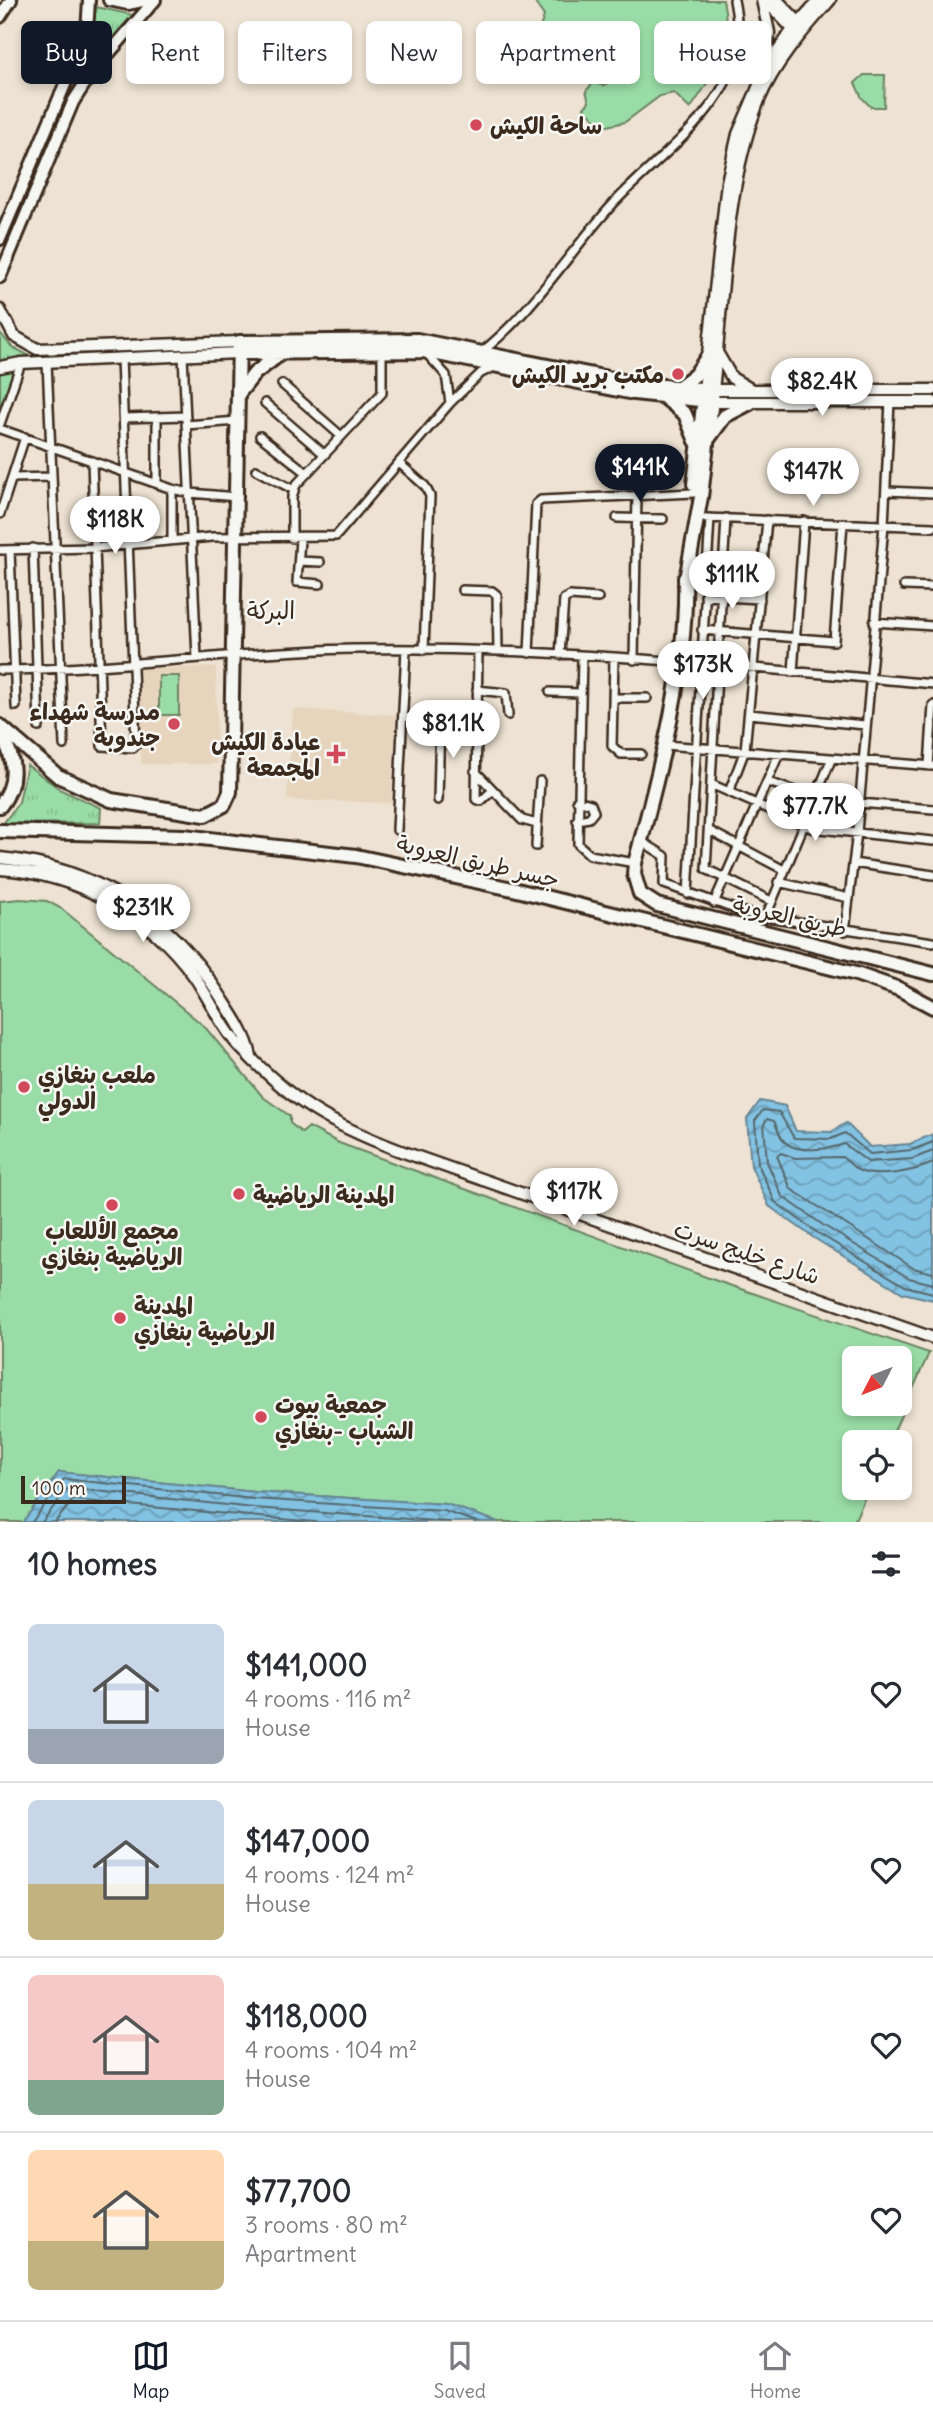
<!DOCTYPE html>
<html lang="en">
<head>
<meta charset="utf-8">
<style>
  :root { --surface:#fff; --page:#f2f2f3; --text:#2b2b33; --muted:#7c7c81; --line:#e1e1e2; --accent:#111827 }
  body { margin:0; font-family:Delius,"Playpen Sans Arabic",sans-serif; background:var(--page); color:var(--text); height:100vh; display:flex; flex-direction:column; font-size:26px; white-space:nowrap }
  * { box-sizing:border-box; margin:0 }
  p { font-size:23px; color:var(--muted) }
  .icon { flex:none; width:38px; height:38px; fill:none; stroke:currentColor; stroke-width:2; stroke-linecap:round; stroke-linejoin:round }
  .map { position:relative; height:1522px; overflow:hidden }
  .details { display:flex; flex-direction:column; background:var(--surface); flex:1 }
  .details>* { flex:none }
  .banner { position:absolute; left:21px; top:21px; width:892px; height:63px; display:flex; gap:14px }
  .needle { width:46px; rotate:228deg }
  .fabs { position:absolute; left:842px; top:1346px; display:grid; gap:14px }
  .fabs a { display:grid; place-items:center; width:70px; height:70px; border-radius:10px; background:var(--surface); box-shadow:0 4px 10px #0003; font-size:35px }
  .scale { position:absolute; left:21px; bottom:18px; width:105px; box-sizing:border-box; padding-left:7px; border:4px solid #3b2a1e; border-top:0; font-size:19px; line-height:24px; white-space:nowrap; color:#3b2a1e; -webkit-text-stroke:5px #f6f6f2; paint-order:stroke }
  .price { position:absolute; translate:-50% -60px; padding:0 16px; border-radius:24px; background:#fff; color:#222; font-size:23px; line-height:46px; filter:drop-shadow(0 2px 4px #0008) }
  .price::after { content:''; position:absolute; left:50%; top:42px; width:21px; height:16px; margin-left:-10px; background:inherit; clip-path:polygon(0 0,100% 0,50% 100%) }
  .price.active { background:var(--accent); color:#fff }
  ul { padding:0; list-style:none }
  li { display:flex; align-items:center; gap:21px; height:175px; padding:0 28px }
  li+li { border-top:2px solid var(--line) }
  li span { display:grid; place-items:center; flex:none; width:196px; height:140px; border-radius:10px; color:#555 }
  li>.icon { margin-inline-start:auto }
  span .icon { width:84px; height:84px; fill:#fffc; stroke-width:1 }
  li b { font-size:30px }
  h2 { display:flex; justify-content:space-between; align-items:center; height:84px; padding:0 28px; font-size:30px }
  .tag { padding:0 24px; border-radius:10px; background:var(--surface); box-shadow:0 4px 10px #0003; font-size:24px; line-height:63px }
  .tag.active { background:var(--accent); color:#fff }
  .tab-bar { display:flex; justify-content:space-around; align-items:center; height:98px; border-top:2px solid var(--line); background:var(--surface); font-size:19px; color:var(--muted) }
  .tab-bar a { display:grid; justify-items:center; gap:4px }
  .tab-bar .active { color:var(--accent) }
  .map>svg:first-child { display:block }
  .built { fill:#e7d4bd }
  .grass { fill:url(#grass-tufts); stroke:#6a8362; stroke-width:2 }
  .garden { fill:#9adca7; stroke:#6a8362; stroke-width:2; fill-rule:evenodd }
  .water { fill:url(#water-waves); stroke:#668594; stroke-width:2 }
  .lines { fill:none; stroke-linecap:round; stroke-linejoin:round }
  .shore { stroke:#57676c; stroke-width:2 }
  .street-casing { stroke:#3b2a1e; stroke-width:12 }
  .secondary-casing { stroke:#3b2a1e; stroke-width:15 }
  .primary-casing { stroke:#3b2a1e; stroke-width:16 }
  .highway-casing { stroke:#3b2a1e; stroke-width:18 }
  .street { stroke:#f6f6f2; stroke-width:7 }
  .secondary { stroke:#f6f6f2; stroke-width:10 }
  .primary { stroke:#f6f6f2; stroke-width:10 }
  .highway { stroke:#f6f6f2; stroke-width:12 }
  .poi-dot { fill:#d1495b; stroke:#f6f6f2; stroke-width:2.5 }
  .labels { text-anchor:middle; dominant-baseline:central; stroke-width:5; stroke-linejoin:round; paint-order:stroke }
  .poi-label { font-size:23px; font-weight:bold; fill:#3b2a1e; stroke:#f6f6f2; text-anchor:start }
  .street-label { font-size:23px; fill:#3b2a1e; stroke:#f6f6f2 }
  .neighbourhood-label { font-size:24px; fill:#3b2a1e; stroke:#f6f6f2 }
</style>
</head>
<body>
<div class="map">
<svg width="933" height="1522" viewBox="0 0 933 1522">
  <defs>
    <pattern id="grass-tufts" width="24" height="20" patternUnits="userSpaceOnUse" patternTransform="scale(1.75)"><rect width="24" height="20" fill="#9adca7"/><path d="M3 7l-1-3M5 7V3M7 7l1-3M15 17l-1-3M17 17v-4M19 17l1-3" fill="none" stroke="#86bd8f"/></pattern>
    <pattern id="water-waves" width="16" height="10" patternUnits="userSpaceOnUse" patternTransform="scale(1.75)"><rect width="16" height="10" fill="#82c2e2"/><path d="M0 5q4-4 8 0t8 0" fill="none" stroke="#6c9eb7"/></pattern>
  </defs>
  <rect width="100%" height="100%" fill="#ede2d3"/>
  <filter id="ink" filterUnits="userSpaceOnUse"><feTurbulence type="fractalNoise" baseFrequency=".0143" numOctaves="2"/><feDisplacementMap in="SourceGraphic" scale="14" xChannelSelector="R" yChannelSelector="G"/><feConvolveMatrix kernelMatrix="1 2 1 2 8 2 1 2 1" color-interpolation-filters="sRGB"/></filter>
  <g filter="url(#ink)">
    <!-- built -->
    <path class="built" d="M 216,667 L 217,764 L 141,764 L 140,668 Z
      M 293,709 L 396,715 L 391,803 L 287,800 Z"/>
    <!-- grass -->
    <path class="grass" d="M 96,7 L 133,15 L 88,63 L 62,104 L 92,33 Z
      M 0,333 L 12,347 L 32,357 L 0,360 Z
      M 15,369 L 0,411 L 0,372 Z
      M 27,765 L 61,790 L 101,808 L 100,823 L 3,824 L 19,802 Z"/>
    <!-- garden -->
    <path class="garden" d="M 533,0 L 723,0 C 734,45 715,74 690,109 L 674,93 L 660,96 L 625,122 L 603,127 L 584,108 L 589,102 L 586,91 L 593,83 L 604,86 L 611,80 L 599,74 L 585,75 L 540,28 L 544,16 Z
      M 864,75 L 885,75 L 884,107 L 871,107 L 862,98 L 855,83 Z
      M 159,676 L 179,676 L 179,715 L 159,715 Z
      M 20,899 L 47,901 L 62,909 L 204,1026 L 263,1097 L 290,1116 L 290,1123 L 302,1133 L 309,1127 L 339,1143 L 717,1281 L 929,1353 L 889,1442 L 854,1442 L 854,1488 L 869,1488 L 854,1522 L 498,1522 L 446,1504 L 255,1492 L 59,1472 L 23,1522 L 0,1522 L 0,901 ZM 854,1358 L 900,1358 L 900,1404 L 854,1404 Z"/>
    <!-- water -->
    <path class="water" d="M 760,1101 L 785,1106 L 796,1131 L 831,1132 L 846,1123 L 870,1147 L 910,1144 L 933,1134 L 933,1300 L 903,1293 L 814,1238 L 769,1206 L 751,1166 L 747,1119 Z
      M 59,1472 L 255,1492 L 446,1504 L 498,1522 L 23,1522 Z"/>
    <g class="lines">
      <!-- shore -->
      <path class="shore" d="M 933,1142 L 912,1150 L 870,1154 L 845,1133 L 831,1139 L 794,1138 L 779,1112 L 763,1110 L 755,1121 L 758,1164 L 775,1202 L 818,1233 L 905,1286 L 933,1293
        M 933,1151 L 912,1159 L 868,1162 L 844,1144 C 831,1149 795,1154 784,1141 C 779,1135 777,1127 774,1121 L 767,1119 L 764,1124 L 767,1162 L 782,1196 L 823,1225 L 909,1278 L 933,1284
        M 933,1163 C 915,1171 879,1179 860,1171 C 853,1168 848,1161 842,1157 L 795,1158 L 781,1153 L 777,1156 L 791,1189 L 913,1268 L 933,1273
        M 32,1522 L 64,1479 L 254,1499 L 444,1511 L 477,1522
        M 42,1522 L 68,1488 L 254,1508 L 450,1522
        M 55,1522 L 73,1500 L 315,1522"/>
      <defs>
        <path id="street" d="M 483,351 C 534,310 569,252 613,204 C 647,167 702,128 725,83 C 738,57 740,28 734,0
          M 183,355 L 197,658
          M 428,355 L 446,375 L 450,403
          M 47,362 L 64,745
          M 282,384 L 340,435
          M 265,403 L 324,454
          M 124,418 L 186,416
          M 157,418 L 157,483
          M 0,424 L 21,363
          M 186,425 L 238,421
          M 0,429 L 172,489 L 190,493 L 237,497
          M 260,436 L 307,473
          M 92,461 L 102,746 L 133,748 L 136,745 L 121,358
          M 399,463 L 425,486 L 430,496 L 424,650
          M 256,470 L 294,490
          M 13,478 L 52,477
          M 886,491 L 933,493
          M 0,514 L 25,437
          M 617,518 L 663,519
          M 706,518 L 933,527
          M 726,518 L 706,869 L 771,901
          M 292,538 L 292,497 L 296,485 L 382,393 L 382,350
          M 300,539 L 297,582 L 320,584
          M 172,540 L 172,489
          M 33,548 L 39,727
          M 0,550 L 93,548 L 212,537 L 336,536 L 450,403 L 481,373 L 494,367
          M 10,550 L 16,706
          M 299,561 L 320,562
          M 904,586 L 933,587
          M 462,590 L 492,591 L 497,595 L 498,651
          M 705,596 L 760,599
          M 874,622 L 933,626
          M 702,630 L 834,641 L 843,523
          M 478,651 L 476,799 L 481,801 L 493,790
          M 529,653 L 536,504 L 541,500 L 694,493
          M 560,655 L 564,599 L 570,596 L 598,598
          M 582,656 L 578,844 L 590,855 L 635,863
          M 614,658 L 612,746 L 621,754 L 641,754
          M 634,660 L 637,495
          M 0,670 C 118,669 235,651 353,649 C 547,646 740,667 933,684
          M 793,672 L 804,521
          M 477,690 L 506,693 L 508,715
          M 550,692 L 581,693
          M 613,698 L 647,698
          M 749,714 L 865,725
          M 403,717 L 476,720
          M 665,745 L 933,766
          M 929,766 L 933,705
          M 475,771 L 522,820 L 537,824
          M 768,782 L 815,798
          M 713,785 L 811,828 L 933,841
          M 729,792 L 745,750 L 767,520
          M 438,800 L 440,719
          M 859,803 L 933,809
          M 577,820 L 589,818 L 594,812 L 591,804 L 577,800
          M 397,830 L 406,649
          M 710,831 L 784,870
          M 641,841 L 665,856 L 664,884 L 752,915 L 933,942
          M 536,846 L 540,781
          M 853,863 L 933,875
          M 778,882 L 849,898
          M 688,894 L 710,518
          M 714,903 L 779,754
          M 766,916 L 831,760
          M 845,931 L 857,832 L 884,525 L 890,402"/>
        <path id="secondary" d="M 762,0 L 769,32 L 767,65
          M 765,0 L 796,32
          M 777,0 L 802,26
          M 830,0 C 803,31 775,62 759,100 C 724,188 724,296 713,390 L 933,390
          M 0,310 L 14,336 L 37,349 L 239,342
          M 718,354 L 732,378 L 752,390
          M 0,367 L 21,363 L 238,353
          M 704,390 L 727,182 L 738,134 L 766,69 L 793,29 L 819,0
          M 712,402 L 933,402
          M 0,858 C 94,867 169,915 219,994 C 232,1014 246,1033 251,1056
          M 0,869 C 76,874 149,913 194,976 C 210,999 221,1027 240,1047 C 294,1103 326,1122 398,1150 L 933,1338"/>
        <path id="primary" d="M 109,0 L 128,4 L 147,0
          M 0,17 L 11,0
          M 0,239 L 87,32 L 89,0
          M 0,277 L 73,102 L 91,74 L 155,0"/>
        <path id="highway" d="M 238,353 L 423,351 L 634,393 L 709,401
          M 676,389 L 695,375 L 708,356
          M 239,393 L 255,373 L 284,351
          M 665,398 L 685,414 L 696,441
          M 709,438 L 725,416 L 750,403
          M 694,484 L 704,397
          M 685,578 C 688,669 658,776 635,863 L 634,874 L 640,894 L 657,905 L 933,974
          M 0,726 L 58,776 L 111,800 L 205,815 L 224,805 L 230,792 L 239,342 L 417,340 L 638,384 L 713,390 L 701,497 L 685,585
          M 0,806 C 19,782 15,757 0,732
          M 0,831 L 184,836 L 356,856 L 517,890 L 856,974 L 899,989 L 933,1007"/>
      </defs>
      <!-- street casing -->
      <use href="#street" class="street-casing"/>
      <!-- secondary casing -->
      <use href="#secondary" class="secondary-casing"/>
      <!-- primary casing -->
      <use href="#primary" class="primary-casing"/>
      <!-- highway casing -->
      <use href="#highway" class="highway-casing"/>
      <!-- street -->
      <use href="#street" class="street"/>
      <!-- secondary -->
      <use href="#secondary" class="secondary"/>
      <!-- primary -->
      <use href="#primary" class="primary"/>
      <!-- highway -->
      <use href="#highway" class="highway"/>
    </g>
  </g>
  <!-- markers -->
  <g class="poi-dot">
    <circle cx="476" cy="125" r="7"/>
    <circle cx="678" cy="374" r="7"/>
    <circle cx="174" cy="724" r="7"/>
    <path d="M332.5 743.5h7v7h7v7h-7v7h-7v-7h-7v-7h7z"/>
    <circle cx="24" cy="1087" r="7"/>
    <circle cx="239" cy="1194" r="7"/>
    <circle cx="112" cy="1205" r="7"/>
    <circle cx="120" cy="1318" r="7"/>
    <circle cx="261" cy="1417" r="7"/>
  </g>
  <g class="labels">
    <!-- poi labels -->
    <g class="poi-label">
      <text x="490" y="125">ساحة الكيش</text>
      <text x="664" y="374" text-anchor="end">مكتب بريد الكيش</text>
      <text x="160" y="711" text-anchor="end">مدرسة شهداء<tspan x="160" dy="26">جندوبة</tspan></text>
      <text x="320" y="741" text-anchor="end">عيادة الكيش<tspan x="320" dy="26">المجمعة</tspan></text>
      <text x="38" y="1074">ملعب بنغازي<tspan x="38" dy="26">الدولي</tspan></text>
      <text x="253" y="1194">المدينة الرياضية</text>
      <text x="112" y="1230" text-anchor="middle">مجمع الأللعاب<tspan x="112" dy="26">الرياضية بنغازي</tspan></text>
      <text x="134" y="1305">المدينة<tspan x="134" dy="26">الرياضية بنغازي</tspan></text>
      <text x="275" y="1404">جمعية بيوت<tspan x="275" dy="26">الشباب -بنغازي</tspan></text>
    </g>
    <!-- street labels -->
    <g class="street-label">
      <text transform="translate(478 861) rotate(13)">جسر طريق العروبة</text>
      <text transform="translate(790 916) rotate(13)">طريق العروبة</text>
      <text transform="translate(747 1252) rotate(19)">شارع خليج سرت</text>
    </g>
    <!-- neighbourhood labels -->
    <g class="neighbourhood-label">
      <text x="271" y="610">البركة</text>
    </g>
  </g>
</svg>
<div class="fabs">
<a><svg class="needle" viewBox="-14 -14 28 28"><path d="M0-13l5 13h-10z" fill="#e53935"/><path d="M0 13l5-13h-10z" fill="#7c7c81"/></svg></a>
<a><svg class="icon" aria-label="locate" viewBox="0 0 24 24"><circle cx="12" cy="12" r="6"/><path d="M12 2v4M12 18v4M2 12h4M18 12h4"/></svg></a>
</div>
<div class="scale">100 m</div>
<b class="price" style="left:822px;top:418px">$82.4K</b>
<b class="price active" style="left:640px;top:504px">$141K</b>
<b class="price" style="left:813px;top:508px">$147K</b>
<b class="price" style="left:115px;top:556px">$118K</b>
<b class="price" style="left:732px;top:611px">$111K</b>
<b class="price" style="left:703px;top:701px">$173K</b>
<b class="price" style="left:453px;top:760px">$81.1K</b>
<b class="price" style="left:815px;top:843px">$77.7K</b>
<b class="price" style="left:143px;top:944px">$231K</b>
<b class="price" style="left:574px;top:1228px">$117K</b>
<div class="banner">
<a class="tag active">Buy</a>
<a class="tag">Rent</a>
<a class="tag">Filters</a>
<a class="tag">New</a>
<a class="tag">Apartment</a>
<a class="tag">House</a>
</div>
</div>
<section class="details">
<h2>10 homes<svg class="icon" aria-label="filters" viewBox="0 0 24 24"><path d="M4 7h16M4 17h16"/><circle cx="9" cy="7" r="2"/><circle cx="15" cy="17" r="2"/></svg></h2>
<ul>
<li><span style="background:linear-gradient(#c9d6e8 75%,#9aa5b1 0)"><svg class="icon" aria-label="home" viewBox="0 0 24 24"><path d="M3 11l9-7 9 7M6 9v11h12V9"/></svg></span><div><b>$141,000</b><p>4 rooms · 116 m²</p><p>House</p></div><svg class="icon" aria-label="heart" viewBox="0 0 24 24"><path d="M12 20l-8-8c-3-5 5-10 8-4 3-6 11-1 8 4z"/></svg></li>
<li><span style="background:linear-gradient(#c9d6e8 60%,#c2b280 0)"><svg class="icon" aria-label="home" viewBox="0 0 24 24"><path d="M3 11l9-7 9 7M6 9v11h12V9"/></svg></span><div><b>$147,000</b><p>4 rooms · 124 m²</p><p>House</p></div><svg class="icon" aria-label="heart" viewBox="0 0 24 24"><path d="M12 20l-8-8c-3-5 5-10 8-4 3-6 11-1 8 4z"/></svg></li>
<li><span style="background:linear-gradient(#f6c9c9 75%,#7fa58c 0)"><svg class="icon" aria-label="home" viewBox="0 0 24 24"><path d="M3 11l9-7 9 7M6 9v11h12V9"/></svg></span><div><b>$118,000</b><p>4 rooms · 104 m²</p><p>House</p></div><svg class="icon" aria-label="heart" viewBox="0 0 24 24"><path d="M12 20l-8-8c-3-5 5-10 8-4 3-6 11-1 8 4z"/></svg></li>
<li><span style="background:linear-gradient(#ffd9b3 65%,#c2b280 0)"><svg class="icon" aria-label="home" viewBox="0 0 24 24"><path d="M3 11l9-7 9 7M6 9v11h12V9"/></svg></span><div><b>$77,700</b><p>3 rooms · 80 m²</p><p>Apartment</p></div><svg class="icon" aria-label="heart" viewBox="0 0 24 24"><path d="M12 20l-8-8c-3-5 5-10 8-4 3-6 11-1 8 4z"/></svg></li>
</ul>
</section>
<nav class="tab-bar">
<a class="active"><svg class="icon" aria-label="map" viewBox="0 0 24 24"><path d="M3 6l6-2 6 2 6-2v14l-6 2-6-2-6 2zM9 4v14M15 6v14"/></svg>Map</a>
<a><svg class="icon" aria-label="saved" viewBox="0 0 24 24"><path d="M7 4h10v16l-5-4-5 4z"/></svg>Saved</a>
<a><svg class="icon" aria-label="home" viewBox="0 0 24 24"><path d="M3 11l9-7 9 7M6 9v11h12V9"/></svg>Home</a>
</nav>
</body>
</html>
